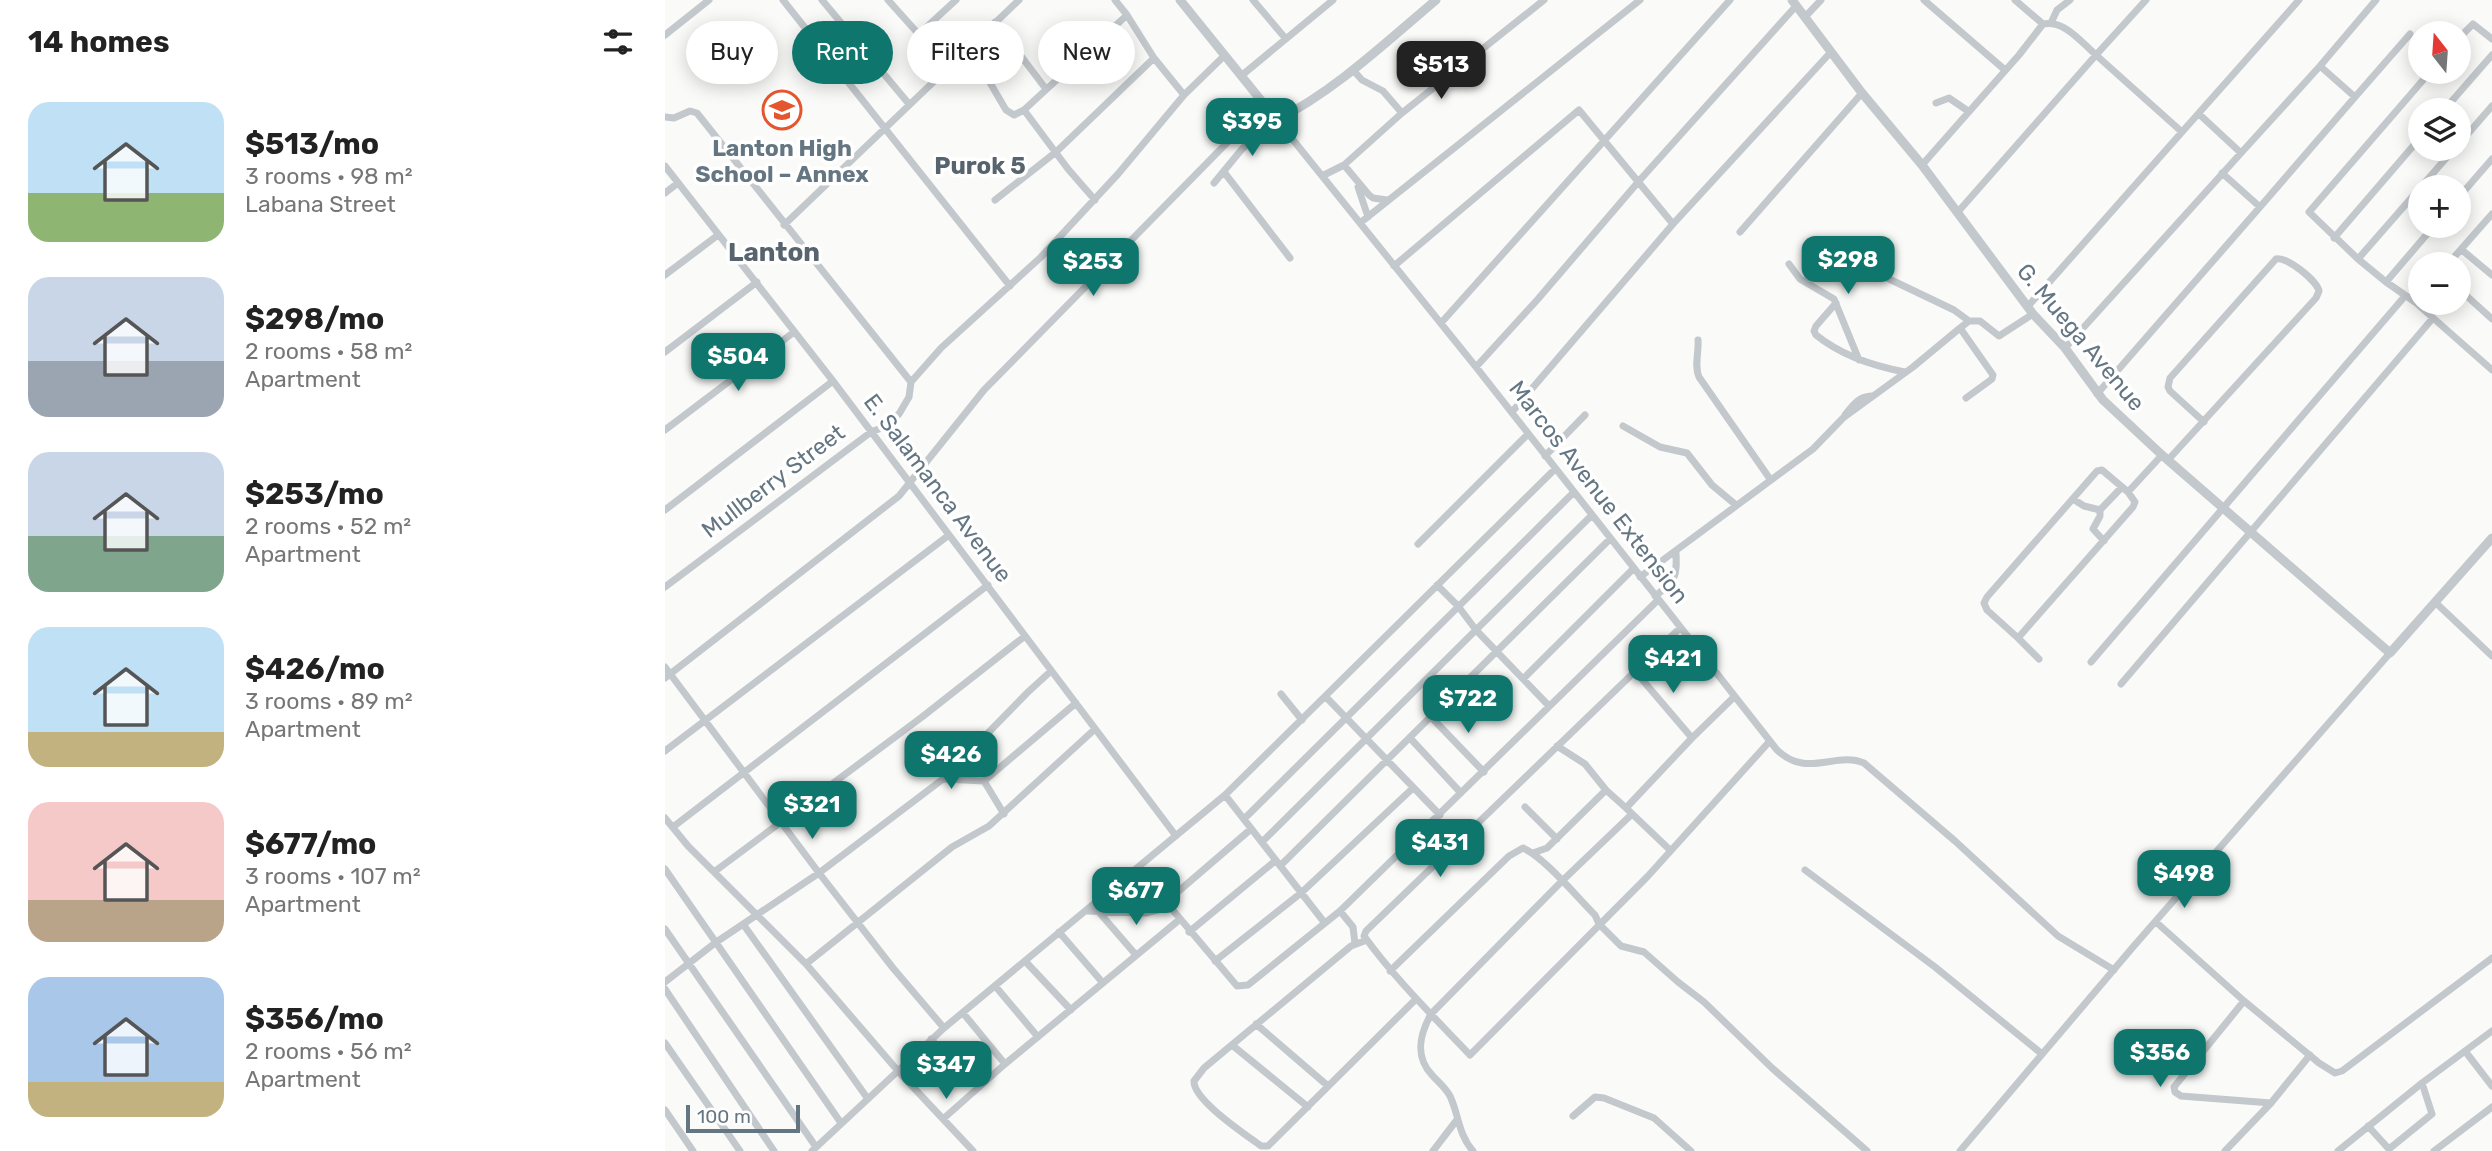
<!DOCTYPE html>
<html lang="en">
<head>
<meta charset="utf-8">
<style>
  :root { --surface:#fff; --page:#f2f2f2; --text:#222; --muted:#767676; --accent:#0f766e }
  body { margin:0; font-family:Rubik,sans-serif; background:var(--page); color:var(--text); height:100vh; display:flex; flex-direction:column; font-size:26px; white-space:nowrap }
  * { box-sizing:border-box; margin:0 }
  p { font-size:23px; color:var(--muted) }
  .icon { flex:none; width:38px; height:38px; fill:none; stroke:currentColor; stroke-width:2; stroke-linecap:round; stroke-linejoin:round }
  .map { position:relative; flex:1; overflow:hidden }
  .drawer { display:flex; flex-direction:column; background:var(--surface); width:665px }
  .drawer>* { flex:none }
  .top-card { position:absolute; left:21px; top:21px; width:665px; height:63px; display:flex; gap:14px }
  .needle { width:46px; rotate:343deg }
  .controls { position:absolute; left:1743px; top:21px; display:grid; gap:14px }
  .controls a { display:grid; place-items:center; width:63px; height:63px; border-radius:50%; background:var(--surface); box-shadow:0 4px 18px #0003; font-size:35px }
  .scale { position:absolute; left:21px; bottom:18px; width:114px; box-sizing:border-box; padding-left:7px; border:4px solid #657683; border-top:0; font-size:19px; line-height:24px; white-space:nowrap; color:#657683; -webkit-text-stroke:5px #fff; paint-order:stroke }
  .price { position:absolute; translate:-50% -60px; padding:0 16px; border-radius:14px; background:var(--accent); color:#fff; font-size:23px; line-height:46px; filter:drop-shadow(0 2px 4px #0008) }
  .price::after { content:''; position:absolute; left:50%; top:42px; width:21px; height:16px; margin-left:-10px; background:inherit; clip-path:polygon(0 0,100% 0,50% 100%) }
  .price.on { background:#222; color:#fff }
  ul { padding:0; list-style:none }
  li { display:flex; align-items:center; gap:21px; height:175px; padding:0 28px }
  li span { display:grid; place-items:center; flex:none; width:196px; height:140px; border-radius:21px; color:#555 }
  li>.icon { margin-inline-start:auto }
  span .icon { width:84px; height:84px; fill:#fffc; stroke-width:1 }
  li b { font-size:30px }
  h2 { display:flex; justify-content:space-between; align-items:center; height:84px; padding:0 28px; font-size:30px }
  .pill { padding:0 24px; border-radius:32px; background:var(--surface); box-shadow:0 4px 18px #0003; font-size:24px; line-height:63px }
  .pill.on { background:var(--accent); color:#fff }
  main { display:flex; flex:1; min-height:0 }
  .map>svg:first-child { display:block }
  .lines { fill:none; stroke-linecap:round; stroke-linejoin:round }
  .minor { stroke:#c3c8cc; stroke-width:7 }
  .tertiary { stroke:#c3c8cc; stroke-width:9 }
  .labels { text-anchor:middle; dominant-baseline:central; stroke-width:7; stroke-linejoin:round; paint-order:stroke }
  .poi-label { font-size:23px; font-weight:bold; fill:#657683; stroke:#fff }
  .street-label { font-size:23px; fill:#657683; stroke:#fff }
  .neighbourhood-label { font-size:24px; font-weight:bold; fill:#57646e; stroke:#fff }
  .quarter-label { font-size:26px; font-weight:bold; fill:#57646e; stroke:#fff }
</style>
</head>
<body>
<main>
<section class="drawer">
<h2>14 homes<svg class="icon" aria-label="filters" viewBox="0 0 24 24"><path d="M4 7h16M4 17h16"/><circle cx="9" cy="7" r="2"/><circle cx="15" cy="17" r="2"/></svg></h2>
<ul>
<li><span style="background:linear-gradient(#bfe0f5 65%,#8fb573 0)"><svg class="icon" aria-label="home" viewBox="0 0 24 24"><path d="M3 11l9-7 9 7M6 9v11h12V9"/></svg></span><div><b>$513/mo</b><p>3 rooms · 98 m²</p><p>Labana Street</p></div></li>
<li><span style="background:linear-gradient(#c9d6e8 60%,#9aa5b1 0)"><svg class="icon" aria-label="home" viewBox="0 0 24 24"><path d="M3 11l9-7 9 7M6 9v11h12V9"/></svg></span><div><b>$298/mo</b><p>2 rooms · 58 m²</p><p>Apartment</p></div></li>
<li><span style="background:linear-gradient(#c9d6e8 60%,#7fa58c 0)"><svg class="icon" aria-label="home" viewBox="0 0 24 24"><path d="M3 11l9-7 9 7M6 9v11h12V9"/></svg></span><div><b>$253/mo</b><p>2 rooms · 52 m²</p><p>Apartment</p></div></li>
<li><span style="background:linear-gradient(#bfe0f5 75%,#c2b280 0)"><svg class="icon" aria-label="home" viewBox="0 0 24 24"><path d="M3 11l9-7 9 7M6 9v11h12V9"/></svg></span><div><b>$426/mo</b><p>3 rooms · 89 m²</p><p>Apartment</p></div></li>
<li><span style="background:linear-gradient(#f6c9c9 70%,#b9a48a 0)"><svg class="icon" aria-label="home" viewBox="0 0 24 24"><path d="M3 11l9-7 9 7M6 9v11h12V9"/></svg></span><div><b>$677/mo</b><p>3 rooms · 107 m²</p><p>Apartment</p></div></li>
<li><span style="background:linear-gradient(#a9c7e8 75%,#c2b280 0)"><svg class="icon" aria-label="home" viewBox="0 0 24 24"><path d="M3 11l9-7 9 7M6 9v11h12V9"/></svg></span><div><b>$356/mo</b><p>2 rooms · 56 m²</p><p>Apartment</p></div></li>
</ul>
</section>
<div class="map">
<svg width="1827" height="1151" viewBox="0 0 1827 1151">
  <rect width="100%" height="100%" fill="#fafaf8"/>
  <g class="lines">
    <!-- minor -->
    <path class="minor" d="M 118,0 L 345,286
      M 157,0 L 244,104
      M 223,0 L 283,67
      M 450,0 L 462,15 L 489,58
      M 588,0 L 621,39
      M 1259,0 L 1340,70
      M 1140,17 L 1156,0
      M 330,22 L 381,89
      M 1386,23 L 1392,10 L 1405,0
      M 254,34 L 291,0
      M 0,35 L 44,0
      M 1794,38 L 1808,24 L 1827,39
      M 299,52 L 324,81 L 341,110 L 349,115 L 359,110
      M 688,70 L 697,80 L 718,91 L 737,113
      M 1765,72 L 1644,212 L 1693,259 L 1721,282 L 1750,302 L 1827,370
      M 576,76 L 668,0
      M 1690,97 L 1745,34
      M 1271,103 L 1284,98 L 1303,111
      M 1779,110 L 1827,55
      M 1534,114 L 1576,153 L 1655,66 L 1711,0
      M 0,117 L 9,118 L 25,111 L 32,113 L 246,382
      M 1517,132 L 1634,0
      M 1794,144 L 1827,106
      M 679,165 L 704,195 L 708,198 L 722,200
      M 1257,165 L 1354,55 L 1378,24
      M 0,166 L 168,381 L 511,836
      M 559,172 L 625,258
      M 657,176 L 679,165 L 737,113 L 879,0
      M 549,183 L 577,149 L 612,120 L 811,367 L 1112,750 C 1142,779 1170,751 1199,763 L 1290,841 L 1393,936 L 1449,970
      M 693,187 L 703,217
      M 1756,187 L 1789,149
      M 0,193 L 13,183
      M 1794,197 L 1827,159
      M 330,200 L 391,152 L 489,58 L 519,95
      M 430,200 L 403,169 L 359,110 L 462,15
      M 1595,207 L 1690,97 L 1655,66
      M 1292,213 L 1431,55 C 1416,42 1400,20 1378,24 L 1350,0
      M 695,223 L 975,0
      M 119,225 L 354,0
      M 1075,232 L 1197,93
      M 1669,238 L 1755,138
      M 1797,250 L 1827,275
      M 1693,259 L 1755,188
      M 1124,264 L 1135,279 L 1169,299 L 1194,360
      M 1783,264 L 1827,214
      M 729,266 L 914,110 L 1008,224
      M 1197,266 L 1289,310 L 1304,321
      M 0,275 L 53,235
      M 1721,282 L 1769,226
      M 1794,289 L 1827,319
      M 1171,303 L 1151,326 L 1149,331 L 1151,335 C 1177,356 1208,366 1240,372
      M 1364,305 L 1517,132 L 1431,55 L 1481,0
      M 776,323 L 1065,0
      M 1033,340 C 1034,353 1029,365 1034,377 L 1105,479
      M 1400,348 L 1576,153
      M 0,352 L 92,282
      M 811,367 L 873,299 L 974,181 L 1131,6
      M 1432,394 L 1595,207 L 1557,173
      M 1301,398 L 1327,379 L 1328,375 L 1295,328 L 1304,321 L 1315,321 L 1334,336 L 1368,314
      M 847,412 L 1008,224 L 1165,53
      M 1180,415 C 1188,405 1193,397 1206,396
      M 958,426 L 995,447 L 1022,453 L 1047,485 L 1071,505
      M 0,430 L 129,332
      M 880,456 L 920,415
      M 1503,460 L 1651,298 L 1654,291 C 1652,281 1622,256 1611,259 L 1505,378 L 1503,387 L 1505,391 L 1539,422
      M 1463,492 L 1437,470 L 1432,471 L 1322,597 L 1319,603 L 1322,610 L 1353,638 L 1468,507 L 1470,502 L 1463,492 L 1497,455
      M 1408,499 L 1419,506 L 1435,510 L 1435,516 L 1428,529 L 1439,541
      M 0,510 L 168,381
      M 1435,510 L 1457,487
      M 753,544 L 863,434
      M 975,577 L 1148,449 L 1178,418 L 1248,367 L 1295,328
      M 772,585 L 793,606 L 811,630 L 884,706
      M 0,587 L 206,432 L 219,427 L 234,414 L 244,397 L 246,382 L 276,348 L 376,257 L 453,174 L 519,95 L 559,56
      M 990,596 C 1011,581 1012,577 1011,552
      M 1770,602 L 1827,656
      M 1015,628 L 701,931 L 699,936 C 731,980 768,1016 805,1055 L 983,876 L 1104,742
      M 1353,638 L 1374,659
      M 1426,662 L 1740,296
      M 0,667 L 154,873 L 228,968 L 279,1028
      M 969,670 L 1027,738
      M 0,678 L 234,496 L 319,390 L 600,104
      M 859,678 L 968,569
      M 1456,684 L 1768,318
      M 616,694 L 637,720
      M 661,697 L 775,815
      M 766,717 L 819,772
      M 745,738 L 796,793
      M 892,746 L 920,764 L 941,790
      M 0,751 L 284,535
      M 278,779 L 319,781 L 339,814
      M 319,781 L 411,703
      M 560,795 L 659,922
      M 860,807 L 892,839
      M 0,818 L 23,846 L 141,964 L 233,1071 L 308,1151
      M 579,819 L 908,493
      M 8,827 L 323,585
      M 597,842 L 926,516
      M 1005,850 L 961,808 L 1027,738 L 1069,697
      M 868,853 L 882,848 L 941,790 L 961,808
      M 615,866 L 945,539
      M 0,869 L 176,1123
      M 1140,870 L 1270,967 L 1377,1054
      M 49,872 L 257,717 L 360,636
      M 469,872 L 501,902 L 572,986 L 583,985 L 675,911 L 993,600
      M 422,911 L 481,913 L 496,909 L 501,902 L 586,829
      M 433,911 L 471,955
      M 675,911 L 688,927 L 690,944
      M 1491,922 L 1579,1001 L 1654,1063 L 1670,1073 L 1677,1071 L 1827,958
      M 78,924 L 203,1099
      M 0,929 L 151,1147
      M 394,932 L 438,983
      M 524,932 L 610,861
      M 702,940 L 686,946 L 539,1068 L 529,1081 C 528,1100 580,1134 596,1146 L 603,1146 L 750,1000
      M 360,961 L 406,1010
      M 550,961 L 636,893 L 748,788
      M 141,964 L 287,847 L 324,826 L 430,729
      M 725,971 L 844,856 L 858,848 C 880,858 911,896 930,915 L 934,924 L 956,946 L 979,952 L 1013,982 L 1039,1002 L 1107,1068 L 1202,1151
      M 0,982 L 50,943 L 154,873 L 278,779 L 363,692 L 386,671
      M 331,987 L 373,1037
      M 0,989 L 109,1151
      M 1579,1001 L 1509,1087 L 1510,1092 L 1516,1096 L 1606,1103
      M 298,1013 L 340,1064
      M 591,1024 L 663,1086
      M 266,1039 L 296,1074 L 314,1087
      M 0,1043 L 75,1151
      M 567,1045 L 643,1107
      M 1800,1051 L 1827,1086
      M 0,1110 L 28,1151
      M 908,1116 L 930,1097 L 939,1098 L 989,1118 L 1026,1151
      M 278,1119 L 340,1064 L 514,920
      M 1703,1126 L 1724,1149 L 1767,1114 L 1757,1083
      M 147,1151 L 279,1028 L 560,795 L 890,469
      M 768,1151 L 791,1121
      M 808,1151 C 793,1134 794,1115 785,1096 C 780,1087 773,1082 767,1075 C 749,1056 755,1034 766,1014 L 896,882 L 967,814
      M 1295,1151 L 1468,947 L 1725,653
      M 1560,1151 L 1606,1103 L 1645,1055
      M 1673,1151 L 1757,1083 L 1827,1031
      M 1769,1151 L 1827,1107"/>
    <!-- tertiary -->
    <path class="tertiary" d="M 515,0 L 612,120 C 671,90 721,42 771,0
      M 1127,0 L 1197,93 L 1257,165 L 1368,314 L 1400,348 L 1438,400 L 1497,455 L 1725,653 L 1827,538"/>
  </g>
  <!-- icons -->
  <defs>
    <symbol id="school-ring" viewBox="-11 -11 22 22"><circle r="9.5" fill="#fff" stroke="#e4572e" stroke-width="1.5"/><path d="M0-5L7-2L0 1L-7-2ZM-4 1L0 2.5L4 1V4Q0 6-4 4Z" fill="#e4572e"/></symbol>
  </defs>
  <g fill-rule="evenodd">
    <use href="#school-ring" x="95" y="88" width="44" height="44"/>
  </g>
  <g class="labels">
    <!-- poi labels -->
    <g class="poi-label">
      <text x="117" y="148">Lanton High<tspan x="117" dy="26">School – Annex</tspan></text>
    </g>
    <!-- street labels -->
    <g class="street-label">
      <text transform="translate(1416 337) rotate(50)">G. Muega Avenue</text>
      <text transform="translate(108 481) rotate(-37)">Mullberry Street</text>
      <text transform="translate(273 488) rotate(53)">E. Salamanca Avenue</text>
      <text transform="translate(934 492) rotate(52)">Marcos Avenue Extension</text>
    </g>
    <!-- neighbourhood labels -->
    <g class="neighbourhood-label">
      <text x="315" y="166">Purok 5</text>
    </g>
    <!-- quarter labels -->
    <g class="quarter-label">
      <text x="109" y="252">Lanton</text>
    </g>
  </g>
</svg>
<div class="controls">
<a><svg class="needle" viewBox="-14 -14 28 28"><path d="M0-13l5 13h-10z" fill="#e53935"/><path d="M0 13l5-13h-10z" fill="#767676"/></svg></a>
<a><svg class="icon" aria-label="layers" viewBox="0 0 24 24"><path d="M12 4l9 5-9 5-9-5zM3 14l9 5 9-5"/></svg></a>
<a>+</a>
<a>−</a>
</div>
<div class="scale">100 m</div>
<b class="price on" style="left:776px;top:101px">$513</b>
<b class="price" style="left:587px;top:158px">$395</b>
<b class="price" style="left:1183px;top:296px">$298</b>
<b class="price" style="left:428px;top:298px">$253</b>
<b class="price" style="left:73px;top:393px">$504</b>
<b class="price" style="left:1008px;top:695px">$421</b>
<b class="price" style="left:803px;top:735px">$722</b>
<b class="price" style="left:286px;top:791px">$426</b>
<b class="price" style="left:147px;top:841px">$321</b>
<b class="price" style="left:775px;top:879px">$431</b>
<b class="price" style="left:1519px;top:910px">$498</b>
<b class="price" style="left:471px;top:927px">$677</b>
<b class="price" style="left:1495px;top:1089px">$356</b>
<b class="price" style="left:281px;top:1101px">$347</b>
<div class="top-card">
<a class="pill">Buy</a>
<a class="pill on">Rent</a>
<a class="pill">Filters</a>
<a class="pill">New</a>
</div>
</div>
</main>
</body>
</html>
